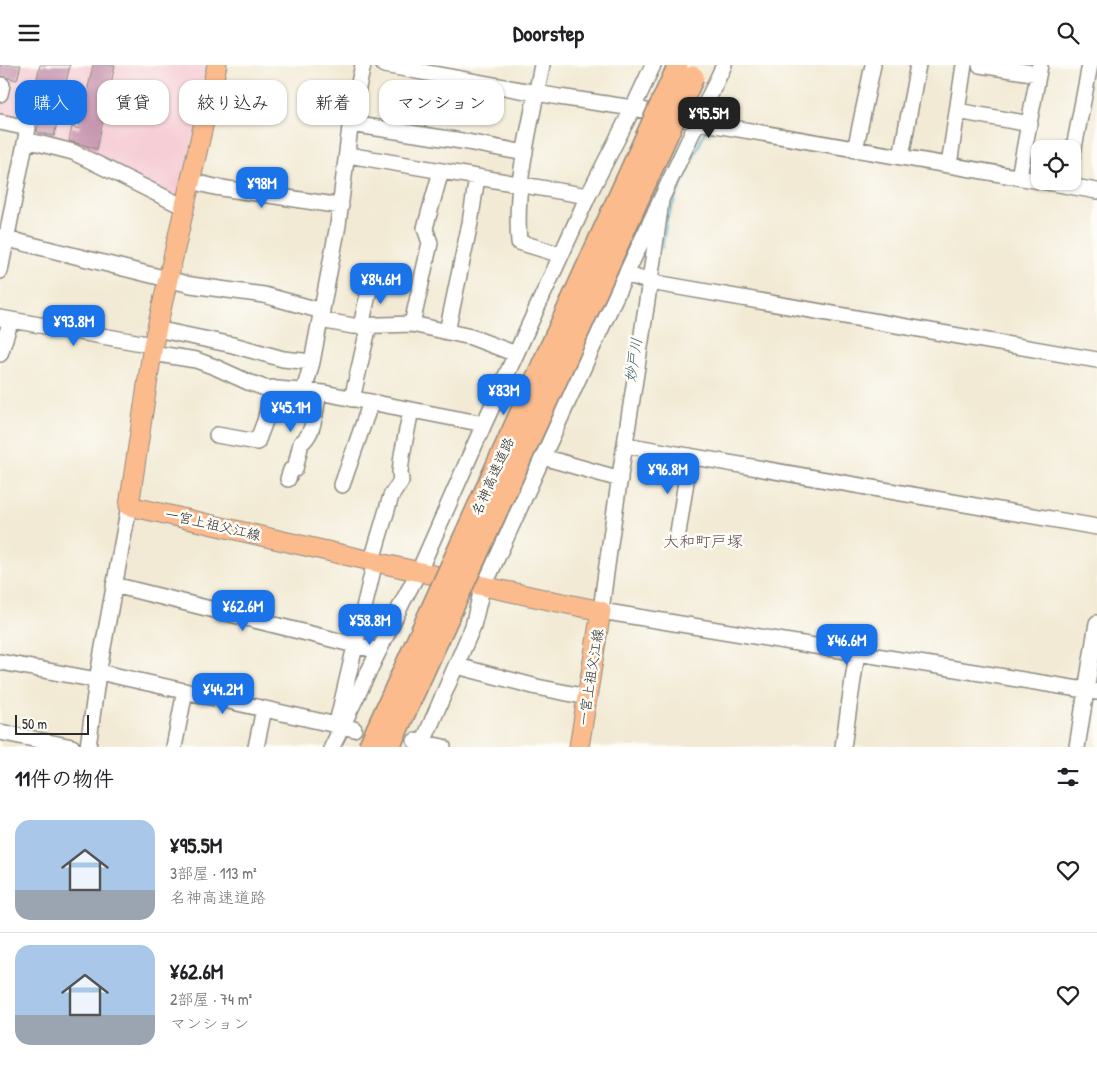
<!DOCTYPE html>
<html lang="ja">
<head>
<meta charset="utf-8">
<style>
  :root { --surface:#fff; --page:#f2f2f2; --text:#202124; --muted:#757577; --line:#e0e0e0; --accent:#1a73e8 }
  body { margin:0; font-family:"Patrick Hand","Klee One",sans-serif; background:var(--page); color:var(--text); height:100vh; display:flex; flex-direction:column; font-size:19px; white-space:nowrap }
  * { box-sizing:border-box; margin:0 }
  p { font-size:16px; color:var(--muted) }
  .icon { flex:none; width:28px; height:28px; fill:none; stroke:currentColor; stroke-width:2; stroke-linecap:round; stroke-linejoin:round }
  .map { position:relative; height:682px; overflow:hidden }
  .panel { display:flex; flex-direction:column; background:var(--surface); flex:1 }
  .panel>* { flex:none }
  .hud { position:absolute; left:15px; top:15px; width:500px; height:45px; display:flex; gap:10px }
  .buttons { position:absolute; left:1031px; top:75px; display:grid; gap:10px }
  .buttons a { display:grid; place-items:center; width:50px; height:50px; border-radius:10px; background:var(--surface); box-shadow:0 1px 4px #0004; font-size:25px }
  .scale { position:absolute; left:15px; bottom:12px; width:74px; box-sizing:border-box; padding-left:5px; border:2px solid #2b2b2b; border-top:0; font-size:14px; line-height:18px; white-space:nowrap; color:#2b2b2b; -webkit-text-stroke:4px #fdfcf7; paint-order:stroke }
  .price { position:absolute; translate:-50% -42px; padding:0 11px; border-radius:10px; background:var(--accent); color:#fff; font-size:16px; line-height:32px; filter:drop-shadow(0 1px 2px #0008) }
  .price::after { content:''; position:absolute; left:50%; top:30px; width:15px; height:11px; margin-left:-8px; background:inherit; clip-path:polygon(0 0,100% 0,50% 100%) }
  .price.on { background:#222; color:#fff }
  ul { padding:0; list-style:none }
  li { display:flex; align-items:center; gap:15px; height:125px; padding:0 15px }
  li+li { border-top:1px solid var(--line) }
  li span { display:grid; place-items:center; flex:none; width:140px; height:100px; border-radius:15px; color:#555 }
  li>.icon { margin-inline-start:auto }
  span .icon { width:60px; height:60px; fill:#fffc; stroke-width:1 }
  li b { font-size:21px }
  h2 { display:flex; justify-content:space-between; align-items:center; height:60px; padding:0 15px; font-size:21px }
  .pill { padding:0 18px; border-radius:15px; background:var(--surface); box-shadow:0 1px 4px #0004; font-size:18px; line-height:45px }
  .pill.on { background:var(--accent); color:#fff }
  header { display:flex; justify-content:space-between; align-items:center; height:65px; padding:0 15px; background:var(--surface); font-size:22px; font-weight:700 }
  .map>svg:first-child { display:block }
  .built { fill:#f6cfd6 }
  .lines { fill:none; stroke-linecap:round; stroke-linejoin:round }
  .stream { stroke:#50adce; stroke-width:3 }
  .building { fill:#c795af }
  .minor-casing { stroke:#8e8a80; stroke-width:18 }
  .major-casing { stroke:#8e8a80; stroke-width:21 }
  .minor { stroke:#fff; stroke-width:15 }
  .major { stroke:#fbbb8d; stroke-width:19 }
  .highway-bridge-casing { stroke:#8e8a80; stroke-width:24; stroke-linecap:butt }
  .highway-bridge { stroke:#fbbb8d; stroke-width:21 }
  .labels { text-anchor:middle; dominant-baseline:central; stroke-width:5; stroke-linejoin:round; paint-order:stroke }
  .street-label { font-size:14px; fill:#2b2b2b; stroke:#fdfcf7 }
  .water-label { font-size:15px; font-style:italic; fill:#3a5f6c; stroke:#fdfcf7 }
  .quarter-label { font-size:16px; fill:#625059; stroke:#fdfcf7 }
</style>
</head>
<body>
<header><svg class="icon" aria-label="menu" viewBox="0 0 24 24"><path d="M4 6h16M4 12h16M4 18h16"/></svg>Doorstep<svg class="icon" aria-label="search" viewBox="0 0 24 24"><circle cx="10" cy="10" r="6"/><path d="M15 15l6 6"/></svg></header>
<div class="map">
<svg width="1097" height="682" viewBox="0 0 1097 682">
  <rect width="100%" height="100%" fill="#fdfcf7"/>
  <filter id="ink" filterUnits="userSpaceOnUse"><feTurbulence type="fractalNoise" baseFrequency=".02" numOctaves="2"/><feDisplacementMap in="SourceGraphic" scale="10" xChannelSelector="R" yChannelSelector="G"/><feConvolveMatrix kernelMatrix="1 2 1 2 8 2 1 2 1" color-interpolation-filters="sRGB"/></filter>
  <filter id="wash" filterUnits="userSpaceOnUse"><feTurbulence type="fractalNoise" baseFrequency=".0096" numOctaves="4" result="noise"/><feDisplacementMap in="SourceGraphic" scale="20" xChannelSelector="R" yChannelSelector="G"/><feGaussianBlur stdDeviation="1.12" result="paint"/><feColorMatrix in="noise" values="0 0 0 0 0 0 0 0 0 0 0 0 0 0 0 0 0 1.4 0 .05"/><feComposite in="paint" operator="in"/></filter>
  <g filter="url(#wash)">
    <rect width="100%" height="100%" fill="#f2ead4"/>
    <!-- built -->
    <path class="built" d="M 0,0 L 210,0 L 179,137 L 32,73 L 0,55 L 0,46 L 7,17 L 0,15 Z"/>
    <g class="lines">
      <!-- stream -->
      <path class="stream" d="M 712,51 L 719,36 L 713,33
        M 662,182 L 667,152 L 706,64"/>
    </g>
    <g id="blocks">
      <!-- building -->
      <path class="building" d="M 0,0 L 21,0 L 17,15 L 0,11 Z
        M 40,0 L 70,0 L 54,71 L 37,67 L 44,35 L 33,32 Z
        M 93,0 L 115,0 L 97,84 L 69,76 L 72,62 L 79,64 Z"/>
    </g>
  </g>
  <g filter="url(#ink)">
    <use href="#blocks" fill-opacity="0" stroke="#8e8a80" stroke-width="1"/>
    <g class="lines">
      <defs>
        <path id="minor" d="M 384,0 L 559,32 L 633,43 L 698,57 L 1040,116
          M 542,0 C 531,58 514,117 519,177 L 561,190
          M 980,0 L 1038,9
          M 0,20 L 2,20 L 0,29
          M 957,46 L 1030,59
          M 0,57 L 28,63 L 0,206
          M 351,59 L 462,76 L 525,88
          M 26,75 L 73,87 L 184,142
          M 855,85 L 873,0
          M 348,90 L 588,131
          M 901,92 L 918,0
          M 1072,93 L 1090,0
          M 949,100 L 964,0
          M 1019,112 L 1040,0
          M 190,116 L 215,122 L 341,141
          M 1041,116 L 1097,126
          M 661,135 C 644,272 618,408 601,546 L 1097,627
          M 0,172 L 191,220 L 264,230 L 322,246
          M 626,209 L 650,217 L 1097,295
          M 0,253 L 153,280
          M 320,255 L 353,261 L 412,259 L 471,272 L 516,289
          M 412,259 L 430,178 L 425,163 L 441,106
          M 361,261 L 372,212
          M 156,264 L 233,280 L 283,294 L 312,297
          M 447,267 L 470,158 L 477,112
          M 152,288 L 196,295 L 215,302 L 248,317 L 265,323 L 324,328 L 484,359
          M 0,289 L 11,255
          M 304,326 L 312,297 L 338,160 L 351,54 L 363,0
          M 352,334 L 369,260
          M 217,370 L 257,377 L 265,356 L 273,323
          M 625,380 L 1097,462
          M 543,392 L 620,414
          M 288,414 L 291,405 L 295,404 L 301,378 C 315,369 315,343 319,328
          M 342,420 L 371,337
          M 677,474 L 690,391
          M 372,495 L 391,431 L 401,416 L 400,407 L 402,390 L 411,345
          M 114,520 L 379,586
          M 0,597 L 97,615
          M 457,601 L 537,622 L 587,632
          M 99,607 L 354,664
          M 337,658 L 375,496
          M 0,667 L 72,682
          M 415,676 L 443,682
          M 88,682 L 97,615 L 129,441
          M 174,682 L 185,626
          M 256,682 L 264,644
          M 332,682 L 403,536 L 419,506 L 484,359 L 588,131 L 633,43 L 653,0
          M 421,682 L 473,561 L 481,528 L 619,224 L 724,0
          M 843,682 L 857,588
          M 1077,682 L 1097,558"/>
        <path id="major" d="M 217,0 L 153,280 L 129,441 C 286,476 443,514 601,546 L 579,682"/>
      </defs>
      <!-- minor casing -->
      <use href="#minor" class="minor-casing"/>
      <!-- major casing -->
      <use href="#major" class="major-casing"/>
      <!-- minor -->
      <use href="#minor" class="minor"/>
      <!-- major -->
      <use href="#major" class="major"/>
      <defs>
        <path id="highway-bridge" d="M 369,682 L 677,4
          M 389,682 L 575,274 L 693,12"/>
      </defs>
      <!-- highway-bridge casing -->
      <use href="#highway-bridge" class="highway-bridge-casing"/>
      <!-- highway-bridge -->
      <use href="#highway-bridge" class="highway-bridge"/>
    </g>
  </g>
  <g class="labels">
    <!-- street labels -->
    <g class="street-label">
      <text transform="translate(492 411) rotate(-66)">名神高速道路</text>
      <text transform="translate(213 459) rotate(13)">一宮上祖父江線</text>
      <text transform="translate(590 612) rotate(-81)">一宮上祖父江線</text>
    </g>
    <!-- water labels -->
    <g class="water-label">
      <text transform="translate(633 295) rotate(-81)">妙戸川</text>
    </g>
    <!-- quarter labels -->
    <g class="quarter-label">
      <text x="703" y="476">大和町戸塚</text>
    </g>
  </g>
</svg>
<div class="buttons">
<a><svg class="icon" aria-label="locate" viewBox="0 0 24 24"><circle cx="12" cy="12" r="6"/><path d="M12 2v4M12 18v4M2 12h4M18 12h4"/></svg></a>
</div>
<div class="scale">50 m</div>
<b class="price on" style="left:709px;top:74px">¥95.5M</b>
<b class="price" style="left:262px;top:144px">¥98M</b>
<b class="price" style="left:381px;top:240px">¥84.6M</b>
<b class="price" style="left:74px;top:282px">¥93.8M</b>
<b class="price" style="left:504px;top:351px">¥83M</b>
<b class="price" style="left:291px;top:368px">¥45.1M</b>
<b class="price" style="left:668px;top:430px">¥96.8M</b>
<b class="price" style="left:243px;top:567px">¥62.6M</b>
<b class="price" style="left:370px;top:581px">¥58.8M</b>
<b class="price" style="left:847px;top:601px">¥46.6M</b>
<b class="price" style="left:223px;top:650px">¥44.2M</b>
<div class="hud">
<a class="pill on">購入</a>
<a class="pill">賃貸</a>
<a class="pill">絞り込み</a>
<a class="pill">新着</a>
<a class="pill">マンション</a>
</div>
</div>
<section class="panel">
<h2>11件の物件<svg class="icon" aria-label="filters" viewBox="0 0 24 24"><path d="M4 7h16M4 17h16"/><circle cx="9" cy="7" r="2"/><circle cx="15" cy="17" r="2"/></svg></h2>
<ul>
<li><span style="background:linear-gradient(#a9c7e8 70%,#9aa5b1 0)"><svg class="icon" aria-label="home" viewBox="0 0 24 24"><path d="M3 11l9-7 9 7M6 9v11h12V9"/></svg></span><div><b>¥95.5M</b><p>3部屋 · 113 m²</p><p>名神高速道路</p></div><svg class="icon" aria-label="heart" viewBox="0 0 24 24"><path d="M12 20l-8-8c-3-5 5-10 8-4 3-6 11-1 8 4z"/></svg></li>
<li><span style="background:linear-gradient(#a9c7e8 70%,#9aa5b1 0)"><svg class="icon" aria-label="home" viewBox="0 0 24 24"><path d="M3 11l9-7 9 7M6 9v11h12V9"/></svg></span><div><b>¥62.6M</b><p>2部屋 · 74 m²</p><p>マンション</p></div><svg class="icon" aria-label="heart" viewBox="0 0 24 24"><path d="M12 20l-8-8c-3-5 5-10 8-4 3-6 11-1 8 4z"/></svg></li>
</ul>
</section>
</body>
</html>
